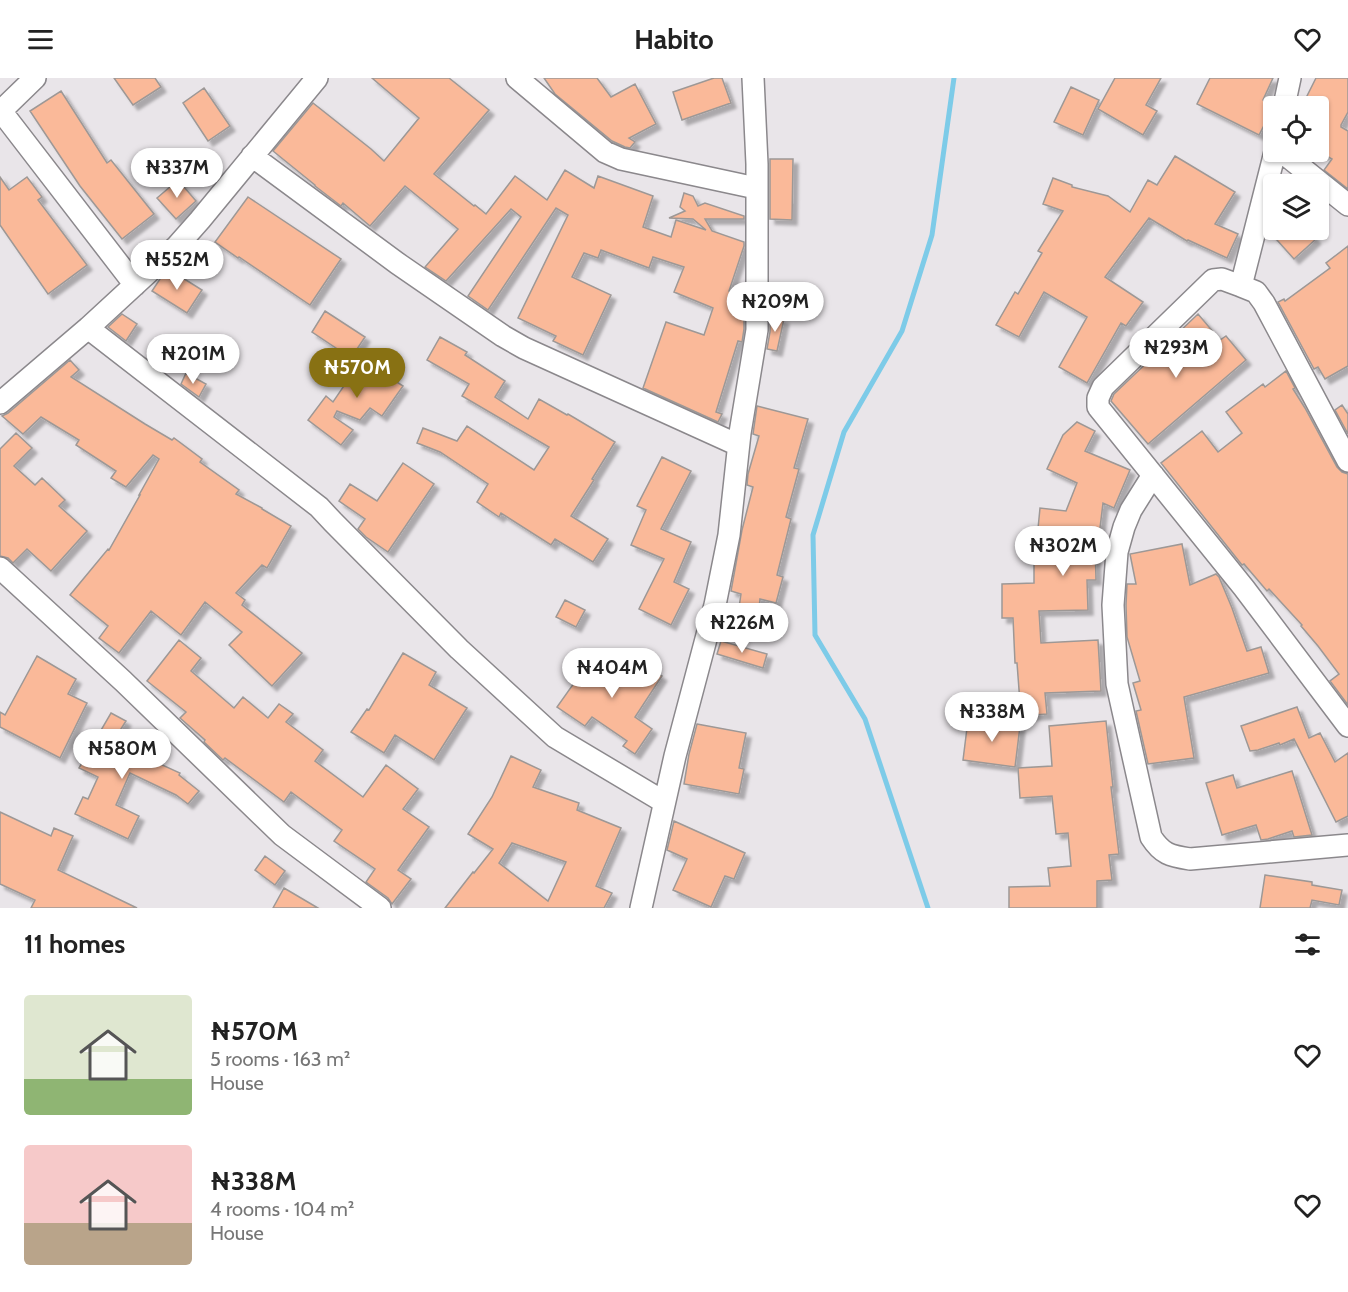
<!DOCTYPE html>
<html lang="en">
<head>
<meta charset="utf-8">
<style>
  :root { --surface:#fff; --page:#f2f2f2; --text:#222; --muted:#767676; --accent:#887113 }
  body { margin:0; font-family:Cabin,sans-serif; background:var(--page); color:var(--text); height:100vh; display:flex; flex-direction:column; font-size:22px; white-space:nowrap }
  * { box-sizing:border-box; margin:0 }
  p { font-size:20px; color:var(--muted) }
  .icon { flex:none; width:33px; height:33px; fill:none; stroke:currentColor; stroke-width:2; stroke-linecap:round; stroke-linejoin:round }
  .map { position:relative; height:830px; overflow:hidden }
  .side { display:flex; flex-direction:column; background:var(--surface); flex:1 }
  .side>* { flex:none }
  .tools { position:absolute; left:1263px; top:18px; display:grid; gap:12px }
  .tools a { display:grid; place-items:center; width:66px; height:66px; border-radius:6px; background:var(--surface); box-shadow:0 2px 4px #0004; font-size:30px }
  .price { position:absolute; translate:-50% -51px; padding:0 14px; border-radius:21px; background:#fff; color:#222; font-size:20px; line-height:39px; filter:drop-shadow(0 2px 3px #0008) }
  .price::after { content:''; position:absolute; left:50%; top:36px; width:18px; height:14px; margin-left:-9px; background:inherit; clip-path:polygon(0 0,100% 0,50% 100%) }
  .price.current { background:var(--accent); color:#fff }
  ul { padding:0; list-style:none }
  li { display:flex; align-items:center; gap:18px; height:150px; padding:0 24px }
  li span { display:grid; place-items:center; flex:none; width:168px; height:120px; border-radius:6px; color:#555 }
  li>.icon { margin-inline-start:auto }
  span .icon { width:72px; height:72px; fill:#fffc; stroke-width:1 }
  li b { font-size:26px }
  h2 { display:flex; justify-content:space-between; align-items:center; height:72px; padding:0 24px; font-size:26px }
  header { display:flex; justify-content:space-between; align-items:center; height:78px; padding:0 24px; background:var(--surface); font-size:27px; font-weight:800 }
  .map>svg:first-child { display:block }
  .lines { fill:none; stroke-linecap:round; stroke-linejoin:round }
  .stream { stroke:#7dcbe8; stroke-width:5 }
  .building { fill:#fab999; stroke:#9d9896; stroke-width:1.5; fill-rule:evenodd; filter:url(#shadow) }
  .minor-casing { stroke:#8b888c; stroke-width:24 }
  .minor { stroke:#fff; stroke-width:21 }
</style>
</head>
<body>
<header><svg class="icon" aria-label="menu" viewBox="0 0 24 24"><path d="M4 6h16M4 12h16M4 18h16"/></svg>Habito<svg class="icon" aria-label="heart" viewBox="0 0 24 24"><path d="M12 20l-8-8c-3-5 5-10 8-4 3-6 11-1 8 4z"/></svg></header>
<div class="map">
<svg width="1348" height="830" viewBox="0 0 1348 830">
  <defs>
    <filter id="shadow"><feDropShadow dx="5" dy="5" stdDeviation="1.5" flood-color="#0004"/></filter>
  </defs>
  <rect width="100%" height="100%" fill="#e9e5e9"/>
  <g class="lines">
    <!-- stream -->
    <path class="stream" d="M 928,830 L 865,641 L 815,557 L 813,457 L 844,354 L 902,253 L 932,157 L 954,0"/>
  </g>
  <!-- building -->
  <path class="building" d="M 114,0 L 155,0 L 161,9 L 133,27 Z
    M 372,0 L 449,0 L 489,32 L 434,96 L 474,128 L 475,127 L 486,136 L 515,98 L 547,122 L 565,92 L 594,110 L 598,98 L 653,118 L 643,149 L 671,159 L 676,142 L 706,152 L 693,141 L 669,140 L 685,133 L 680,129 L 684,115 L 693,118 L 698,128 L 705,125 L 744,138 L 744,141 L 705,141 L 712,153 L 744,164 L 744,168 L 729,213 L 744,219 L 744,251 L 742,264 L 738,263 L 716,334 L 722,336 L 718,344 L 643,310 L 666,244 L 704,257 L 713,230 L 674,214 L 684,189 L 653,179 L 649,190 L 601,172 L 598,180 L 584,175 L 572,199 L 611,217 L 583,277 L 553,263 L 556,258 L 518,240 L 568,137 L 556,130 L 488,232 L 468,218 L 521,139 L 511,131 L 446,203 L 425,189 L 458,151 L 405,108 L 370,148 L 343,125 L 341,128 L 315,108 L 315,107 L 273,73 L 313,25 L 371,71 L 384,83 L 419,40 Z
    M 544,0 L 597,0 L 611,19 L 635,6 L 656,46 L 629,60 L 635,64 L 630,70 L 625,69 L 612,63 L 555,16 Z
    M 714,0 L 722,0 L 731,25 L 682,42 L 673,14 Z
    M 1115,0 L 1161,0 L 1146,27 L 1157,33 L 1143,57 L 1098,31 Z
    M 1210,0 L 1273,0 L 1263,22 L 1272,27 L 1272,32 L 1259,57 L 1197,26 Z
    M 1316,0 L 1348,0 L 1348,34 L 1341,47 L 1341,49 L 1348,53 L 1348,111 L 1324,92 L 1332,81 L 1318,73 L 1318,28 L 1305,22 Z
    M 1071,9 L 1099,22 L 1083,57 L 1054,44 Z
    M 204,10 L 230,48 L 208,63 L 183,25 Z
    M 61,13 L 107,85 L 111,82 L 154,136 L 122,161 L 80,108 L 30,33 Z
    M 1175,78 L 1235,114 L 1215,146 L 1238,156 L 1227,180 L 1188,162 L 1187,163 L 1149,140 L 1105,199 L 1143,224 L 1126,248 L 1121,245 L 1087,305 L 1059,289 L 1087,239 L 1044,214 L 1019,259 L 996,247 L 1015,214 L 1018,216 L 1042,175 L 1038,173 L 1063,133 L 1043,126 L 1053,100 L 1072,107 L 1072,109 L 1108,118 L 1130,134 L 1148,102 L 1157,107 Z
    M 770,81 L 793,81 L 792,142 L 770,141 Z
    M 0,99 L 9,112 L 27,99 L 42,119 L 38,122 L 87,187 L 48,216 L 0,147 Z
    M 178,102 L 196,123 L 176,141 L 157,120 Z
    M 248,119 L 341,181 L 310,227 L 239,179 L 238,180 L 215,164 Z
    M 1268,152 L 1307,152 L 1316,161 L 1294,181 Z
    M 1348,168 L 1348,288 L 1325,301 L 1318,289 L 1314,291 L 1278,224 L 1284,221 L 1285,223 L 1330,190 L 1326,185 Z
    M 170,192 L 202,212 L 187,235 L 152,213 L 160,201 Z
    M 325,233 L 365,259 L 351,280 L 312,254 Z
    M 122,236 L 137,246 L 126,263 L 108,249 Z
    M 1198,236 L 1220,262 L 1226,258 L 1246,282 L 1148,366 L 1111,323 L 1114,316 Z
    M 770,238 L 784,241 L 777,273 L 767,271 L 770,254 Z
    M 440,259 L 467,274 L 465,277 L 505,303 L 495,319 L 528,341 L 539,321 L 567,337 L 568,336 L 615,364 L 592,401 L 594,402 L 571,438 L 608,461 L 593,484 L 555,461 L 551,467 L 501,435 L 499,439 L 477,424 L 488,406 L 440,374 L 417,365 L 423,350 L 457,363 L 467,348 L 534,392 L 549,369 L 462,318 L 469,306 L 427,282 Z
    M 365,277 L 389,293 L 386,297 L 403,308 L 382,338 L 370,330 L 360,342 L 337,333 L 334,339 L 353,352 L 341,367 L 308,342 L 326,318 L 333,324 Z
    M 70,282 L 79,292 L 71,299 L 145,346 L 172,362 L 174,360 L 202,381 L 200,384 L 239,412 L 236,416 L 262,430 L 262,431 L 291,448 L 267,490 L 262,487 L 236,515 L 245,522 L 242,527 L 302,575 L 272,608 L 229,567 L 242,554 L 205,524 L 181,557 L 151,533 L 119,575 L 99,560 L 108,548 L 70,517 L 108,471 L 109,472 L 140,417 L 139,417 L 159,381 L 153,377 L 126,409 L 111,400 L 116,393 L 76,367 L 79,362 L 41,339 L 23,356 L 2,338 L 8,335 Z
    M 1286,293 L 1295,310 L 1293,311 L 1305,330 L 1337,389 L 1342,394 L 1348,396 L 1348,627 L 1330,603 L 1339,596 L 1318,568 L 1301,548 L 1302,547 L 1269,511 L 1267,513 L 1244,486 L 1242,487 L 1161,385 L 1202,353 L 1218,374 L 1242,355 L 1226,334 L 1263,306 L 1265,309 Z
    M 186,295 L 206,306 L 199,319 L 181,306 Z
    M 1342,327 L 1348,336 L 1348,356 L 1335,332 Z
    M 757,328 L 808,341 L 794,390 L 799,391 L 786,439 L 791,441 L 777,497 L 783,499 L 776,525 L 760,521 L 758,540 L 738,536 L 741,516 L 731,513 L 742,452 L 753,409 L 747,407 L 748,396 L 759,358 L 753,356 Z
    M 1077,344 L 1095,353 L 1085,373 L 1130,392 L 1114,430 L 1103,425 L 1098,466 L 1095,465 L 1096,502 L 1087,502 L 1088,532 L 1039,533 L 1041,565 L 1098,562 L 1101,613 L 1045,615 L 1047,636 L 1021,638 L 1017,585 L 1015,585 L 1013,540 L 1002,540 L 1002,506 L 1034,505 L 1034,461 L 1037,461 L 1040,430 L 1066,433 L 1077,405 L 1047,391 L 1063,357 Z
    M 16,355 L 32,370 L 14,388 L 35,407 L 42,400 L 65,422 L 59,428 L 87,453 L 51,493 L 27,471 L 13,485 L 8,480 L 0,478 L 0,371 Z
    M 662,379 L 691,393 L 661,451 L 691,464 L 674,504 L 689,511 L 671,547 L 639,531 L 664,481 L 631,467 L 646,432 L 637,428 Z
    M 403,385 L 434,406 L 388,474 L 366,459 L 358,451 L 365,441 L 339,423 L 350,406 L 377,423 Z
    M 1182,466 L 1190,507 L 1216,496 L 1219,499 L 1232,530 L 1247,573 L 1261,569 L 1269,595 L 1184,619 L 1194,680 L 1148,686 L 1136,633 L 1141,632 L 1133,605 L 1140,603 L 1127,559 L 1126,527 L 1127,506 L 1136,506 L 1130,476 Z
    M 565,522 L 585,532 L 576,549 L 556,539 Z
    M 179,562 L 201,580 L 191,593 L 234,630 L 243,619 L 268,640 L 279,626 L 293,636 L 286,644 L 323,672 L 315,683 L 363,719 L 386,687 L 418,711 L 403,731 L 429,749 L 398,792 L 411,801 L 392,826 L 388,820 L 366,804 L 375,791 L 334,763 L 342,752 L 291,714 L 284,724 L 225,680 L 223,682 L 204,664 L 205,662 L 180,640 L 186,634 L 147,603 Z
    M 721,563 L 767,576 L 763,590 L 717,576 Z
    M 596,574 L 631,599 L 641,585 L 662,598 L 635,639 L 652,651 L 635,676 L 623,668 L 627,663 L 592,639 L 585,648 L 557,629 Z
    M 403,575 L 436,594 L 429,607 L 467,630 L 434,682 L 395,657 L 384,675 L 351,654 L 367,631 L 369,632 Z
    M 37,578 L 76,601 L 68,616 L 87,625 L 60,680 L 0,649 L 0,634 L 5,637 Z
    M 1297,629 L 1309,660 L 1320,655 L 1335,684 L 1348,675 L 1348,738 L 1336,744 L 1294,661 L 1280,667 L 1279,665 L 1258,672 L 1250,673 L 1241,648 Z
    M 111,635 L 126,643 L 114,662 L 140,672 L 138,676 L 180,695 L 179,697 L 199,713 L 188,726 L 176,717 L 130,695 L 116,727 L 139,738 L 128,761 L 75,736 L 83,719 L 88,721 L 98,699 L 79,690 Z
    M 968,642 L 1020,648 L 1015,689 L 963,682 Z
    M 1106,643 L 1113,709 L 1111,709 L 1119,776 L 1109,777 L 1112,802 L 1097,803 L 1097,830 L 1009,830 L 1009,809 L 1050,808 L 1048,790 L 1071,788 L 1068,755 L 1056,756 L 1052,718 L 1020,720 L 1018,690 L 1052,688 L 1049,648 Z
    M 697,646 L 746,655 L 739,690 L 744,691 L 739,716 L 684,706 L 689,676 Z
    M 511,678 L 541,692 L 533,709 L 579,725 L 577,732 L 621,750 L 596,808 L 612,815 L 604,830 L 445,830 L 473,794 L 474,795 L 493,771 L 468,756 L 492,719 ZM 512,765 L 566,784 L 548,823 L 499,785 Z
    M 1292,693 L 1312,757 L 1294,759 L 1292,753 L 1268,761 L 1261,762 L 1256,747 L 1222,757 L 1206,705 L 1233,697 L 1237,710 Z
    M 0,734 L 51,758 L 54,750 L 73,758 L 58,792 L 137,830 L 31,830 L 35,822 L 0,806 Z
    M 674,743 L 745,775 L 734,801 L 725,798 L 711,829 L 673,812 L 687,781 L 667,772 Z
    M 265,778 L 285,793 L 275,807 L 255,792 Z
    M 1265,797 L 1312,804 L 1312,807 L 1342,812 L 1339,827 L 1312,822 L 1310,830 L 1260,830 Z
    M 284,810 L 318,830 L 273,830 Z"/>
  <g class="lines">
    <defs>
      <path id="minor" d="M 517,0 L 605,74 L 621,81 L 756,110
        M 1284,28 L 1290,0
        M 1,33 L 135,207
        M 0,34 L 35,0
        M 1282,74 L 1348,127
        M 252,78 L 397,185 L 503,258 L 524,270 L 738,367
        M 1241,208 L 1275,74
        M 88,250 L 319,429 L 333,444 L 459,571 L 555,659 L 664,724
        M 0,325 L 88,250 L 177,168 L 200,142 L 317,0
        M 1348,383 L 1264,225 L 1256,214 L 1241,208 L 1222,201 L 1213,202 L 1103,309 L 1098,320 L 1098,329 L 1244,510 L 1348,648
        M 1153,397 L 1131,432 L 1124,449 L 1117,474 L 1113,527 L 1117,606 L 1151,759 C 1162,776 1170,778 1190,781 L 1348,767
        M 0,490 L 123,603 L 282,757 L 380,830
        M 641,830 L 675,678 L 715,527 L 729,457 L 740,355 L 757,252 L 757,86 L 753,0"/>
    </defs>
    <!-- minor casing -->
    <use href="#minor" class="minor-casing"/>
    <!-- minor -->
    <use href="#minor" class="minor"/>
  </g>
</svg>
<div class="tools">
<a><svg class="icon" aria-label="locate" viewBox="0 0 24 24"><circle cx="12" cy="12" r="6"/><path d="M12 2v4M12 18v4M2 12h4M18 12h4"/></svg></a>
<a><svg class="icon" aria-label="layers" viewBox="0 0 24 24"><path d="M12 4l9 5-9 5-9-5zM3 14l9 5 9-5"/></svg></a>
</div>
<b class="price" style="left:177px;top:121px">₦337M</b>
<b class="price" style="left:177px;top:213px">₦552M</b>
<b class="price" style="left:775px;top:255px">₦209M</b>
<b class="price" style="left:1176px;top:301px">₦293M</b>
<b class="price" style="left:193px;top:307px">₦201M</b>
<b class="price current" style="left:357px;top:321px">₦570M</b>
<b class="price" style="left:1063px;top:499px">₦302M</b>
<b class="price" style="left:742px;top:576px">₦226M</b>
<b class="price" style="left:612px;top:621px">₦404M</b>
<b class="price" style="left:992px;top:665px">₦338M</b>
<b class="price" style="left:122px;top:702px">₦580M</b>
</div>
<section class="side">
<h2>11 homes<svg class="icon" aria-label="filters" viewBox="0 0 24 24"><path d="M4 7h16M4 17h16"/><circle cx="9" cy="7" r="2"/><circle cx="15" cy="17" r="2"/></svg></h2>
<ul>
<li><span style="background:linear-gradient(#dfe7d0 70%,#8fb573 0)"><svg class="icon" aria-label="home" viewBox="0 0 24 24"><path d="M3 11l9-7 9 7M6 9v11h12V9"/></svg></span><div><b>₦570M</b><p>5 rooms · 163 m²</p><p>House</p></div><svg class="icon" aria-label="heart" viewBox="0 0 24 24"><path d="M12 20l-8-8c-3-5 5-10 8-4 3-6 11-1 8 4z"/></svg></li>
<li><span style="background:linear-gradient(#f6c9c9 65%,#b9a48a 0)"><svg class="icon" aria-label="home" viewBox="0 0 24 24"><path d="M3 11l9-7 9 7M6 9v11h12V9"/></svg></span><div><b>₦338M</b><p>4 rooms · 104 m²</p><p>House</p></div><svg class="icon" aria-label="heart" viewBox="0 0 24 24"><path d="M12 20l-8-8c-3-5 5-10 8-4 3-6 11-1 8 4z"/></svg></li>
</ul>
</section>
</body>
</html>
